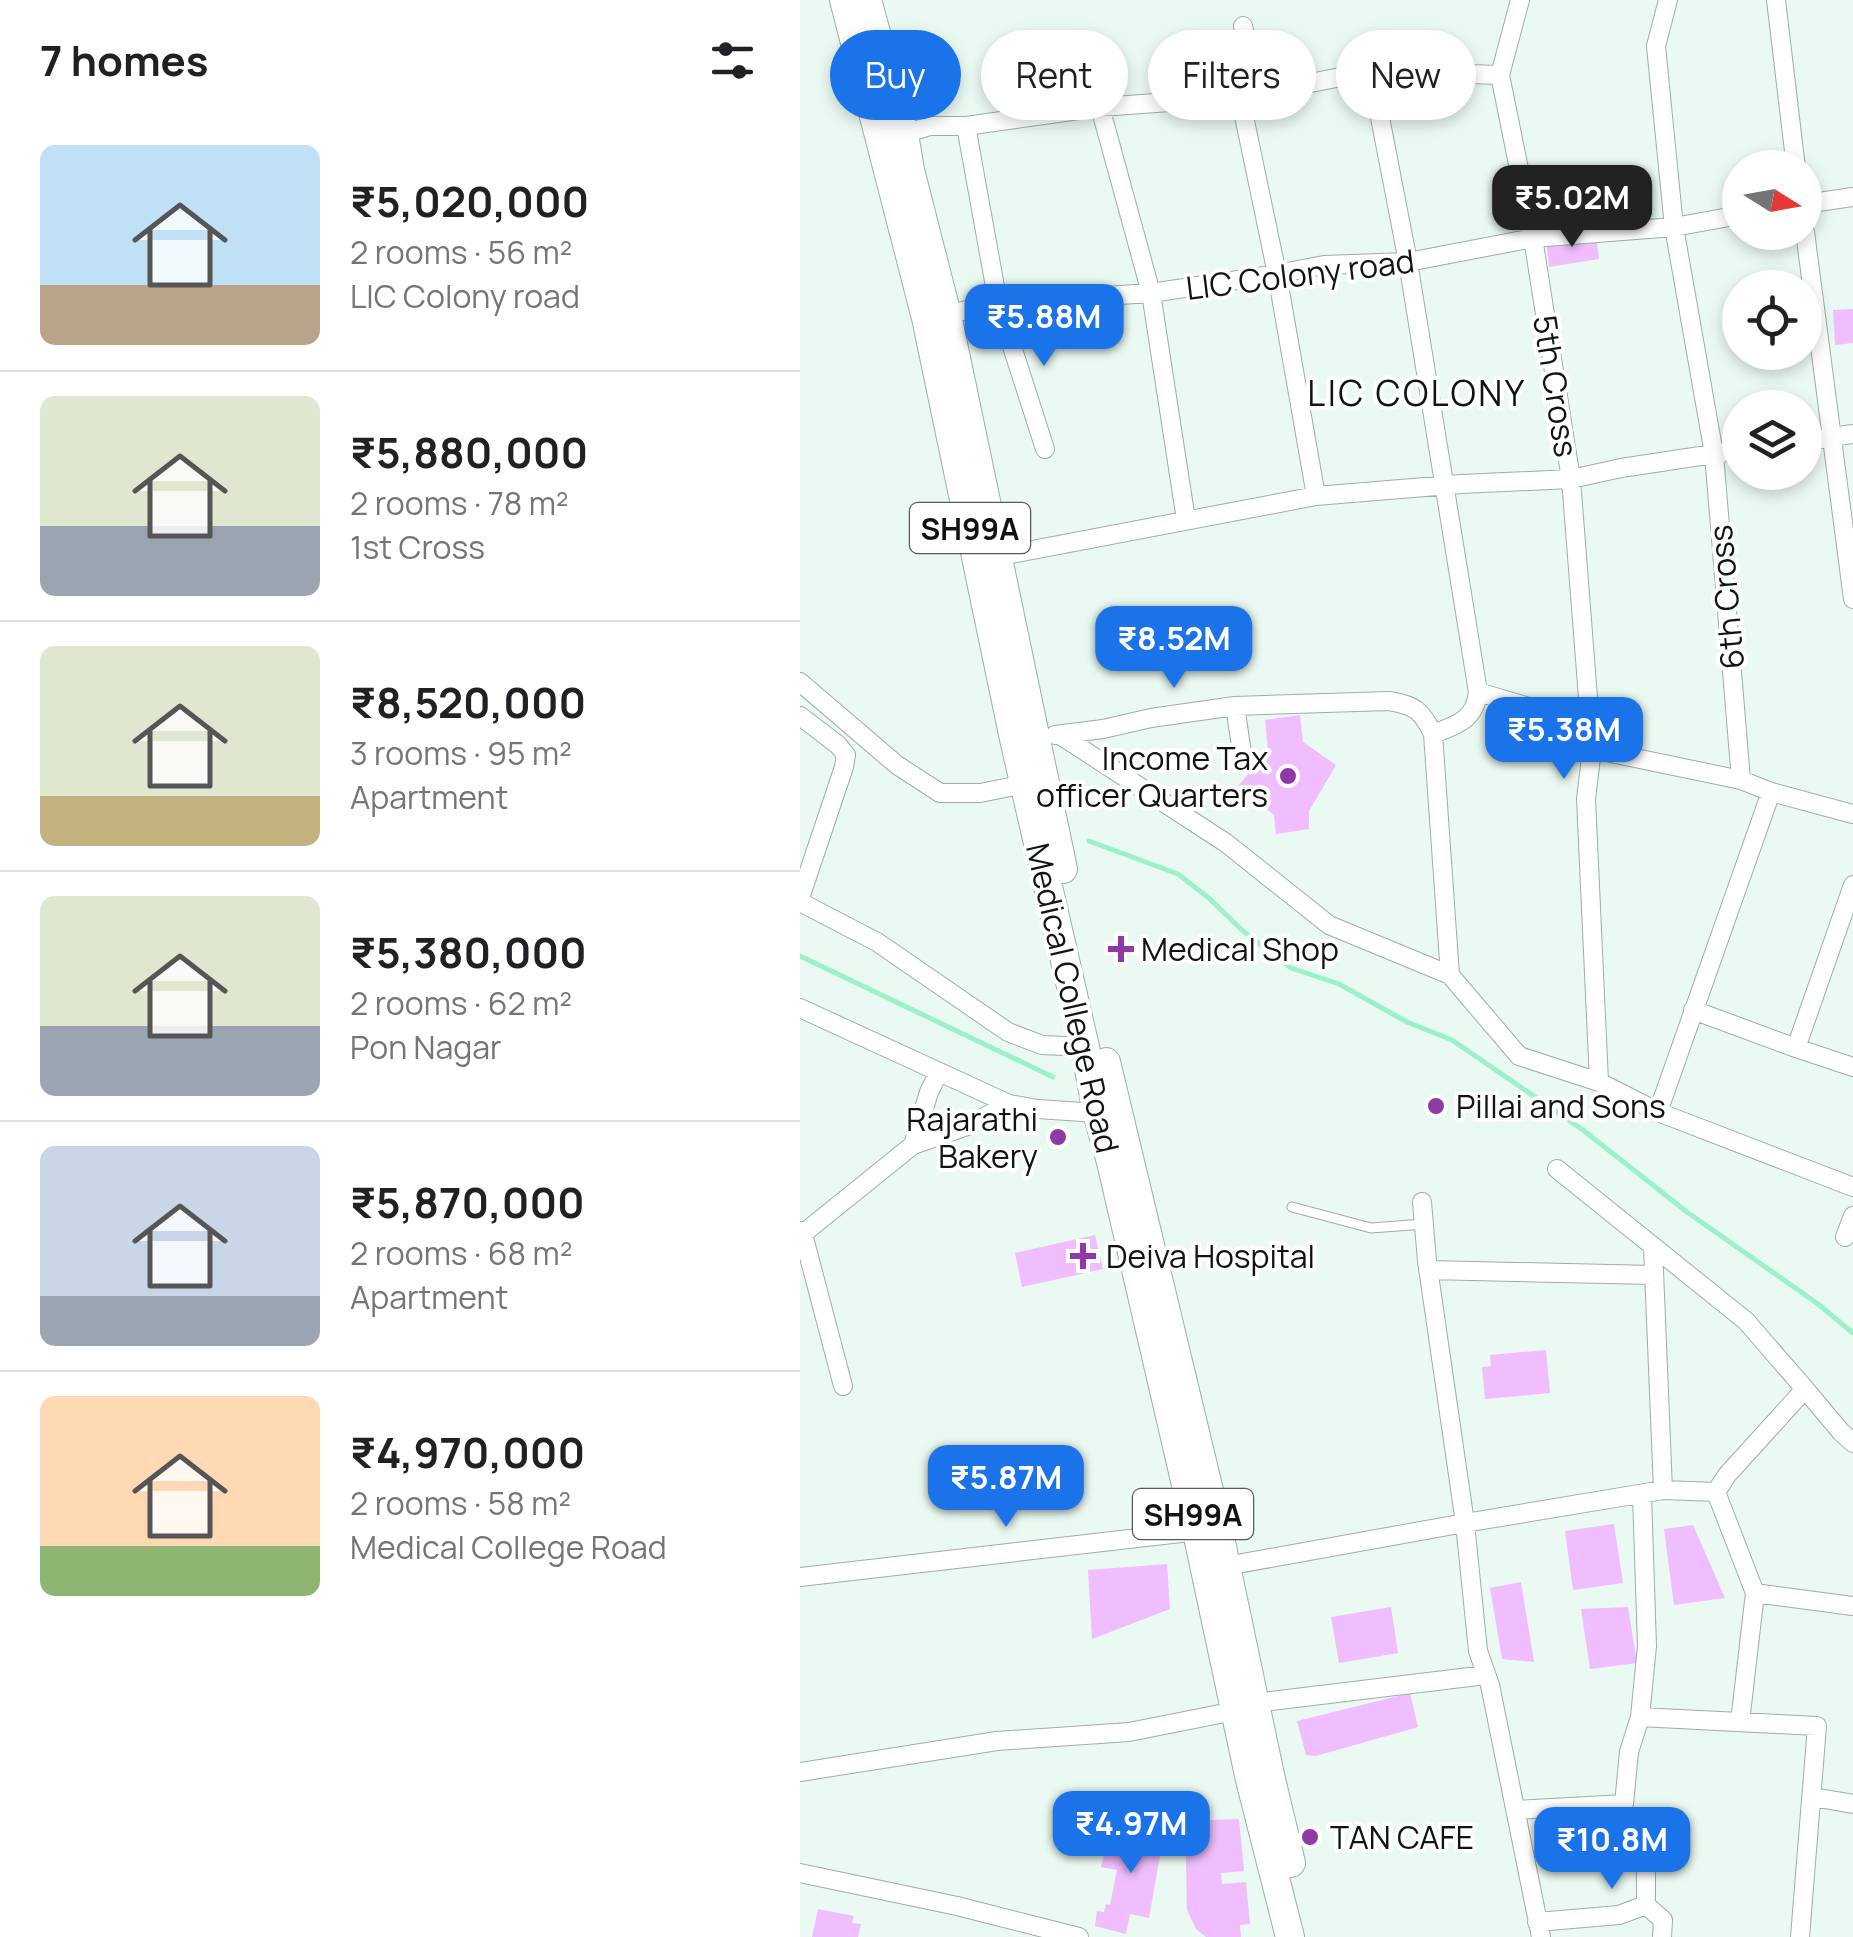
<!DOCTYPE html>
<html lang="en">
<head>
<meta charset="utf-8">
<style>
  :root { --surface:#fff; --page:#f2f2f2; --text:#202124; --muted:#757577; --line:#e0e0e0; --accent:#1a73e8 }
  body { margin:0; font-family:Manrope,sans-serif; background:var(--page); color:var(--text); height:100vh; display:flex; flex-direction:column; font-size:38px; white-space:nowrap }
  * { box-sizing:border-box; margin:0 }
  p { font-size:32px; color:var(--muted) }
  .icon { flex:none; width:55px; height:55px; fill:none; stroke:currentColor; stroke-width:2; stroke-linecap:round; stroke-linejoin:round }
  .map { position:relative; flex:1; overflow:hidden }
  .drawer { display:flex; flex-direction:column; background:var(--surface); width:800px }
  .drawer>* { flex:none }
  .banner { position:absolute; left:30px; top:30px; width:872px; height:90px; display:flex; gap:20px }
  .needle { width:65px; rotate:101deg }
  .tools { position:absolute; left:922px; top:150px; display:grid; gap:20px }
  .tools a { display:grid; place-items:center; width:100px; height:100px; border-radius:50%; background:var(--surface); box-shadow:0 5px 15px #0003; font-size:50px }
  .price { position:absolute; translate:-50% -85px; padding:0 22px; border-radius:20px; background:var(--accent); color:#fff; font-size:32px; line-height:65px; filter:drop-shadow(0 2px 5px #0008) }
  .price::after { content:''; position:absolute; left:50%; top:60px; width:30px; height:22px; margin-left:-15px; background:inherit; clip-path:polygon(0 0,100% 0,50% 100%) }
  .price.active { background:#222; color:#fff }
  ul { padding:0; list-style:none }
  li { display:flex; align-items:center; gap:30px; height:250px; padding:0 40px }
  li+li { border-top:2px solid var(--line) }
  li span { display:grid; place-items:center; flex:none; width:280px; height:200px; border-radius:15px; color:#555 }
  li>.icon { margin-inline-start:auto }
  span .icon { width:120px; height:120px; fill:#fffc; stroke-width:1 }
  li b { font-size:42px }
  h2 { display:flex; justify-content:space-between; align-items:center; height:120px; padding:0 40px; font-size:42px }
  .tag { padding:0 35px; border-radius:45px; background:var(--surface); box-shadow:0 5px 15px #0003; font-size:35px; line-height:90px }
  .tag.active { background:var(--accent); color:#fff }
  main { display:flex; flex:1; min-height:0 }
  .map>svg:first-child { display:block }
  .lines { fill:none; stroke-linecap:round; stroke-linejoin:round }
  .stream { stroke:#9bf2c8; stroke-width:5 }
  .building { fill:#f0bdfe }
  .service-casing { stroke:#9fada5; stroke-width:11 }
  .minor-casing { stroke:#9fada5; stroke-width:20 }
  .primary-casing { stroke:#9fada5; stroke-width:30 }
  .service { stroke:#fff; stroke-width:9 }
  .minor { stroke:#fff; stroke-width:18 }
  .primary { stroke:#fff; stroke-width:28 }
  .poi-dot { fill:#9039a6; stroke:#fff; stroke-width:4 }
  .labels { text-anchor:middle; dominant-baseline:central; stroke-width:8; stroke-linejoin:round; paint-order:stroke }
  .shield { fill:#fff; stroke:#575a58; stroke-width:2.5 }
  .shield-label { font-size:30px; font-weight:bold; fill:#0f1411 }
  .street-label { font-size:32px; fill:#0f1411; stroke:#fff }
  .poi-label { font-size:32px; fill:#0f1411; stroke:#fff; text-anchor:start }
  .neighbourhood-label { font-size:35px; letter-spacing:2.5px; fill:#0f1411; stroke:#fff }
</style>
</head>
<body>
<main>
<section class="drawer">
<h2>7 homes<svg class="icon" aria-label="filters" viewBox="0 0 24 24"><path d="M4 7h16M4 17h16"/><circle cx="9" cy="7" r="2"/><circle cx="15" cy="17" r="2"/></svg></h2>
<ul>
<li><span style="background:linear-gradient(#bfe0f5 70%,#b9a48a 0)"><svg class="icon" aria-label="home" viewBox="0 0 24 24"><path d="M3 11l9-7 9 7M6 9v11h12V9"/></svg></span><div><b>₹5,020,000</b><p>2 rooms · 56 m²</p><p>LIC Colony road</p></div></li>
<li><span style="background:linear-gradient(#dfe7d0 65%,#9aa5b1 0)"><svg class="icon" aria-label="home" viewBox="0 0 24 24"><path d="M3 11l9-7 9 7M6 9v11h12V9"/></svg></span><div><b>₹5,880,000</b><p>2 rooms · 78 m²</p><p>1st Cross</p></div></li>
<li><span style="background:linear-gradient(#dfe7d0 75%,#c2b280 0)"><svg class="icon" aria-label="home" viewBox="0 0 24 24"><path d="M3 11l9-7 9 7M6 9v11h12V9"/></svg></span><div><b>₹8,520,000</b><p>3 rooms · 95 m²</p><p>Apartment</p></div></li>
<li><span style="background:linear-gradient(#dfe7d0 65%,#9aa5b1 0)"><svg class="icon" aria-label="home" viewBox="0 0 24 24"><path d="M3 11l9-7 9 7M6 9v11h12V9"/></svg></span><div><b>₹5,380,000</b><p>2 rooms · 62 m²</p><p>Pon Nagar</p></div></li>
<li><span style="background:linear-gradient(#c9d6e8 75%,#9aa5b1 0)"><svg class="icon" aria-label="home" viewBox="0 0 24 24"><path d="M3 11l9-7 9 7M6 9v11h12V9"/></svg></span><div><b>₹5,870,000</b><p>2 rooms · 68 m²</p><p>Apartment</p></div></li>
<li><span style="background:linear-gradient(#ffd9b3 75%,#8fb573 0)"><svg class="icon" aria-label="home" viewBox="0 0 24 24"><path d="M3 11l9-7 9 7M6 9v11h12V9"/></svg></span><div><b>₹4,970,000</b><p>2 rooms · 58 m²</p><p>Medical College Road</p></div></li>
</ul>
</section>
<div class="map">
<svg width="1053" height="1937" viewBox="0 0 1053 1937">
  <rect width="100%" height="100%" fill="#eaf9f1"/>
  <g class="lines">
    <!-- stream -->
    <path class="stream" d="M 289,841 L 378,874 L 410,899 L 443,931 L 491,968 L 539,984 L 607,1022 L 652,1040 L 783,1130 L 887,1212 L 1018,1304 L 1053,1333
      M 0,956 L 253,1077"/>
  </g>
  <!-- building -->
  <path class="building" d="M 796,234 L 799,259 L 749,267 L 746,240 Z
    M 1053,309 L 1053,343 L 1035,345 L 1033,310 Z
    M 500,715 L 503,742 L 536,765 L 509,811 L 509,829 L 476,834 L 474,815 L 438,786 L 468,750 L 465,720 Z
    M 295,1235 L 303,1269 L 222,1287 L 215,1253 Z
    M 746,1350 L 750,1393 L 685,1399 L 682,1367 L 691,1366 L 690,1355 Z
    M 814,1524 L 823,1583 L 773,1590 L 765,1531 Z
    M 893,1525 L 925,1598 L 874,1605 L 864,1529 Z
    M 367,1564 L 370,1609 L 292,1639 L 288,1570 Z
    M 721,1582 L 734,1662 L 702,1659 L 690,1588 Z
    M 591,1607 L 598,1653 L 539,1663 L 531,1617 Z
    M 828,1607 L 837,1663 L 790,1669 L 781,1609 Z
    M 610,1693 L 618,1727 L 516,1756 L 506,1755 L 497,1721 Z
    M 439,1819 L 444,1871 L 421,1873 L 422,1884 L 446,1882 L 450,1924 L 440,1925 L 441,1937 L 406,1937 L 396,1929 L 387,1910 L 385,1821 Z
    M 365,1827 L 349,1918 L 330,1914 L 326,1934 L 295,1926 L 297,1911 L 304,1912 L 306,1904 L 310,1905 L 317,1870 L 301,1867 L 309,1833 Z
    M 18,1909 L 54,1916 L 52,1923 L 61,1924 L 58,1937 L 12,1937 Z"/>
  <g class="lines">
    <defs>
      <path id="service" d="M 492,1207 L 571,1228 L 624,1224"/>
      <path id="minor" d="M 720,0 L 700,75 L 733,238 L 771,479 L 792,749 L 786,799 L 799,1082
        M 868,0 L 856,46 L 874,227 L 914,454 L 941,780
        M 976,0 L 996,168
        M 443,26 L 457,93
        M 571,71 L 608,262 L 678,692 C 675,720 657,725 633,734
        M 440,97 L 477,274 L 516,496
        M 300,107 L 351,293 L 386,520
        M 166,126 L 198,303 L 245,449
        M 104,134 L 130,126 L 166,126 L 300,107 L 440,97 L 571,71 L 700,75
        M 1005,204 L 1053,197
        M 1005,232 L 1053,599
        M 141,316 L 198,303 L 351,293 L 477,274 L 524,265 L 608,262 L 733,238 L 874,227 L 940,215
        M 1005,441 L 1053,434
        M 190,558 L 516,496 L 661,484 L 771,479 L 821,468 L 940,450
        M 0,682 L 97,765 L 140,793 L 180,793 L 225,784
        M 678,692 L 790,725
        M 435,706 L 589,701 C 615,705 622,711 633,734 L 650,975
        M 0,716 L 38,745 L 46,755 L 44,767 L 0,898
        M 255,735 L 303,729 L 351,718 L 435,706 L 442,753
        M 260,735 L 426,843 L 529,925 L 650,975 L 719,1056 L 799,1082 L 858,1112 L 1053,1187
        M 792,749 L 941,780 L 971,792 L 1053,814
        M 1053,885 L 996,1048 L 1053,1067
        M 0,902 L 77,942 L 208,1032 L 242,1045 L 285,1047
        M 0,1008 L 209,1104 L 238,1109 L 297,1113 L 303,1111
        M 893,1010 L 996,1048
        M 139,1072 L 129,1092 L 113,1145 L 167,1126 L 209,1104
        M 858,1112 L 971,792
        M 757,1169 L 946,1321 L 1005,1389
        M 622,1202 L 627,1261 L 665,1523 L 678,1651 L 690,1685 L 741,1937
        M 0,1231 L 3,1234 L 43,1386
        M 0,1236 L 113,1145
        M 1045,1237 L 1053,1216
        M 853,1246 L 863,1490
        M 628,1270 L 854,1275
        M 916,1492 L 955,1593 L 1053,1606
        M 426,1566 L 665,1523 L 863,1490 L 916,1492 L 927,1475 L 1005,1389 L 1041,1432 L 1053,1443
        M 0,1577 L 407,1530
        M 454,1703 L 686,1675
        M 840,1717 L 847,1646 L 842,1495
        M 940,1722 L 955,1593
        M 0,1772 L 197,1741 L 329,1732 L 435,1711
        M 1013,1797 L 1053,1804
        M 716,1810 L 824,1804 L 829,1752 L 840,1717 L 1017,1726 L 1000,1937
        M 0,1873 L 157,1906 L 279,1937
        M 846,1905 L 863,1920 L 862,1937
        M 737,1922 L 819,1915 L 846,1905 L 846,1821"/>
      <path id="primary" d="M 44,0 L 126,318 L 214,739 L 285,1047 L 297,1113 L 311,1162 L 397,1532 L 450,1780 L 490,1937
        M 67,0 L 104,134 L 110,170 L 147,315 L 263,869
        M 306,1062 L 418,1528 L 470,1775 L 491,1863"/>
    </defs>
    <!-- service casing -->
    <use href="#service" class="service-casing"/>
    <!-- minor casing -->
    <use href="#minor" class="minor-casing"/>
    <!-- primary casing -->
    <use href="#primary" class="primary-casing"/>
    <!-- service -->
    <use href="#service" class="service"/>
    <!-- minor -->
    <use href="#minor" class="minor"/>
    <!-- primary -->
    <use href="#primary" class="primary"/>
  </g>
  <!-- markers -->
  <g class="poi-dot">
    <circle cx="488" cy="776" r="10"/>
    <path d="M316 934h10v10h10v10h-10v10h-10v-10h-10v-10h10z"/>
    <circle cx="636" cy="1106" r="10"/>
    <circle cx="258" cy="1137" r="10"/>
    <path d="M278 1241h10v10h10v10h-10v10h-10v-10h-10v-10h10z"/>
    <circle cx="510" cy="1837" r="10"/>
  </g>
  <g class="labels">
    <!-- shield labels -->
    <g class="shield">
      <rect x="110" y="503" width="120" height="50" rx="8"/>
      <rect x="333" y="1489" width="120" height="50" rx="8"/>
    </g>
    <g class="shield-label">
      <text x="170" y="528">SH99A</text>
      <text x="393" y="1514">SH99A</text>
    </g>
    <!-- street labels -->
    <g class="street-label">
      <text transform="translate(500 274) rotate(-7)">LIC Colony road</text>
      <text transform="translate(756 386) rotate(81)">5th Cross</text>
      <text transform="translate(926 597) rotate(-95)">6th Cross</text>
      <text transform="translate(273 998) rotate(77)">Medical College Road</text>
    </g>
    <!-- poi labels -->
    <g class="poi-label">
      <text x="468" y="758" text-anchor="end">Income Tax<tspan x="468" dy="37">officer Quarters</tspan></text>
      <text x="341" y="949">Medical Shop</text>
      <text x="656" y="1106">Pillai and Sons</text>
      <text x="238" y="1119" text-anchor="end">Rajarathi<tspan x="238" dy="37">Bakery</tspan></text>
      <text x="306" y="1256">Deiva Hospital</text>
      <text x="530" y="1837">TAN CAFE</text>
    </g>
    <!-- neighbourhood labels -->
    <g class="neighbourhood-label">
      <text x="617" y="393">LIC COLONY</text>
    </g>
  </g>
</svg>
<div class="tools">
<a><svg class="needle" viewBox="-14 -14 28 28"><path d="M0-13l5 13h-10z" fill="#e53935"/><path d="M0 13l5-13h-10z" fill="#757577"/></svg></a>
<a><svg class="icon" aria-label="locate" viewBox="0 0 24 24"><circle cx="12" cy="12" r="6"/><path d="M12 2v4M12 18v4M2 12h4M18 12h4"/></svg></a>
<a><svg class="icon" aria-label="layers" viewBox="0 0 24 24"><path d="M12 4l9 5-9 5-9-5zM3 14l9 5 9-5"/></svg></a>
</div>
<b class="price active" style="left:772px;top:250px">₹5.02M</b>
<b class="price" style="left:244px;top:369px">₹5.88M</b>
<b class="price" style="left:374px;top:691px">₹8.52M</b>
<b class="price" style="left:764px;top:782px">₹5.38M</b>
<b class="price" style="left:206px;top:1530px">₹5.87M</b>
<b class="price" style="left:331px;top:1876px">₹4.97M</b>
<b class="price" style="left:812px;top:1892px">₹10.8M</b>
<div class="banner">
<a class="tag active">Buy</a>
<a class="tag">Rent</a>
<a class="tag">Filters</a>
<a class="tag">New</a>
</div>
</div>
</main>
</body>
</html>
